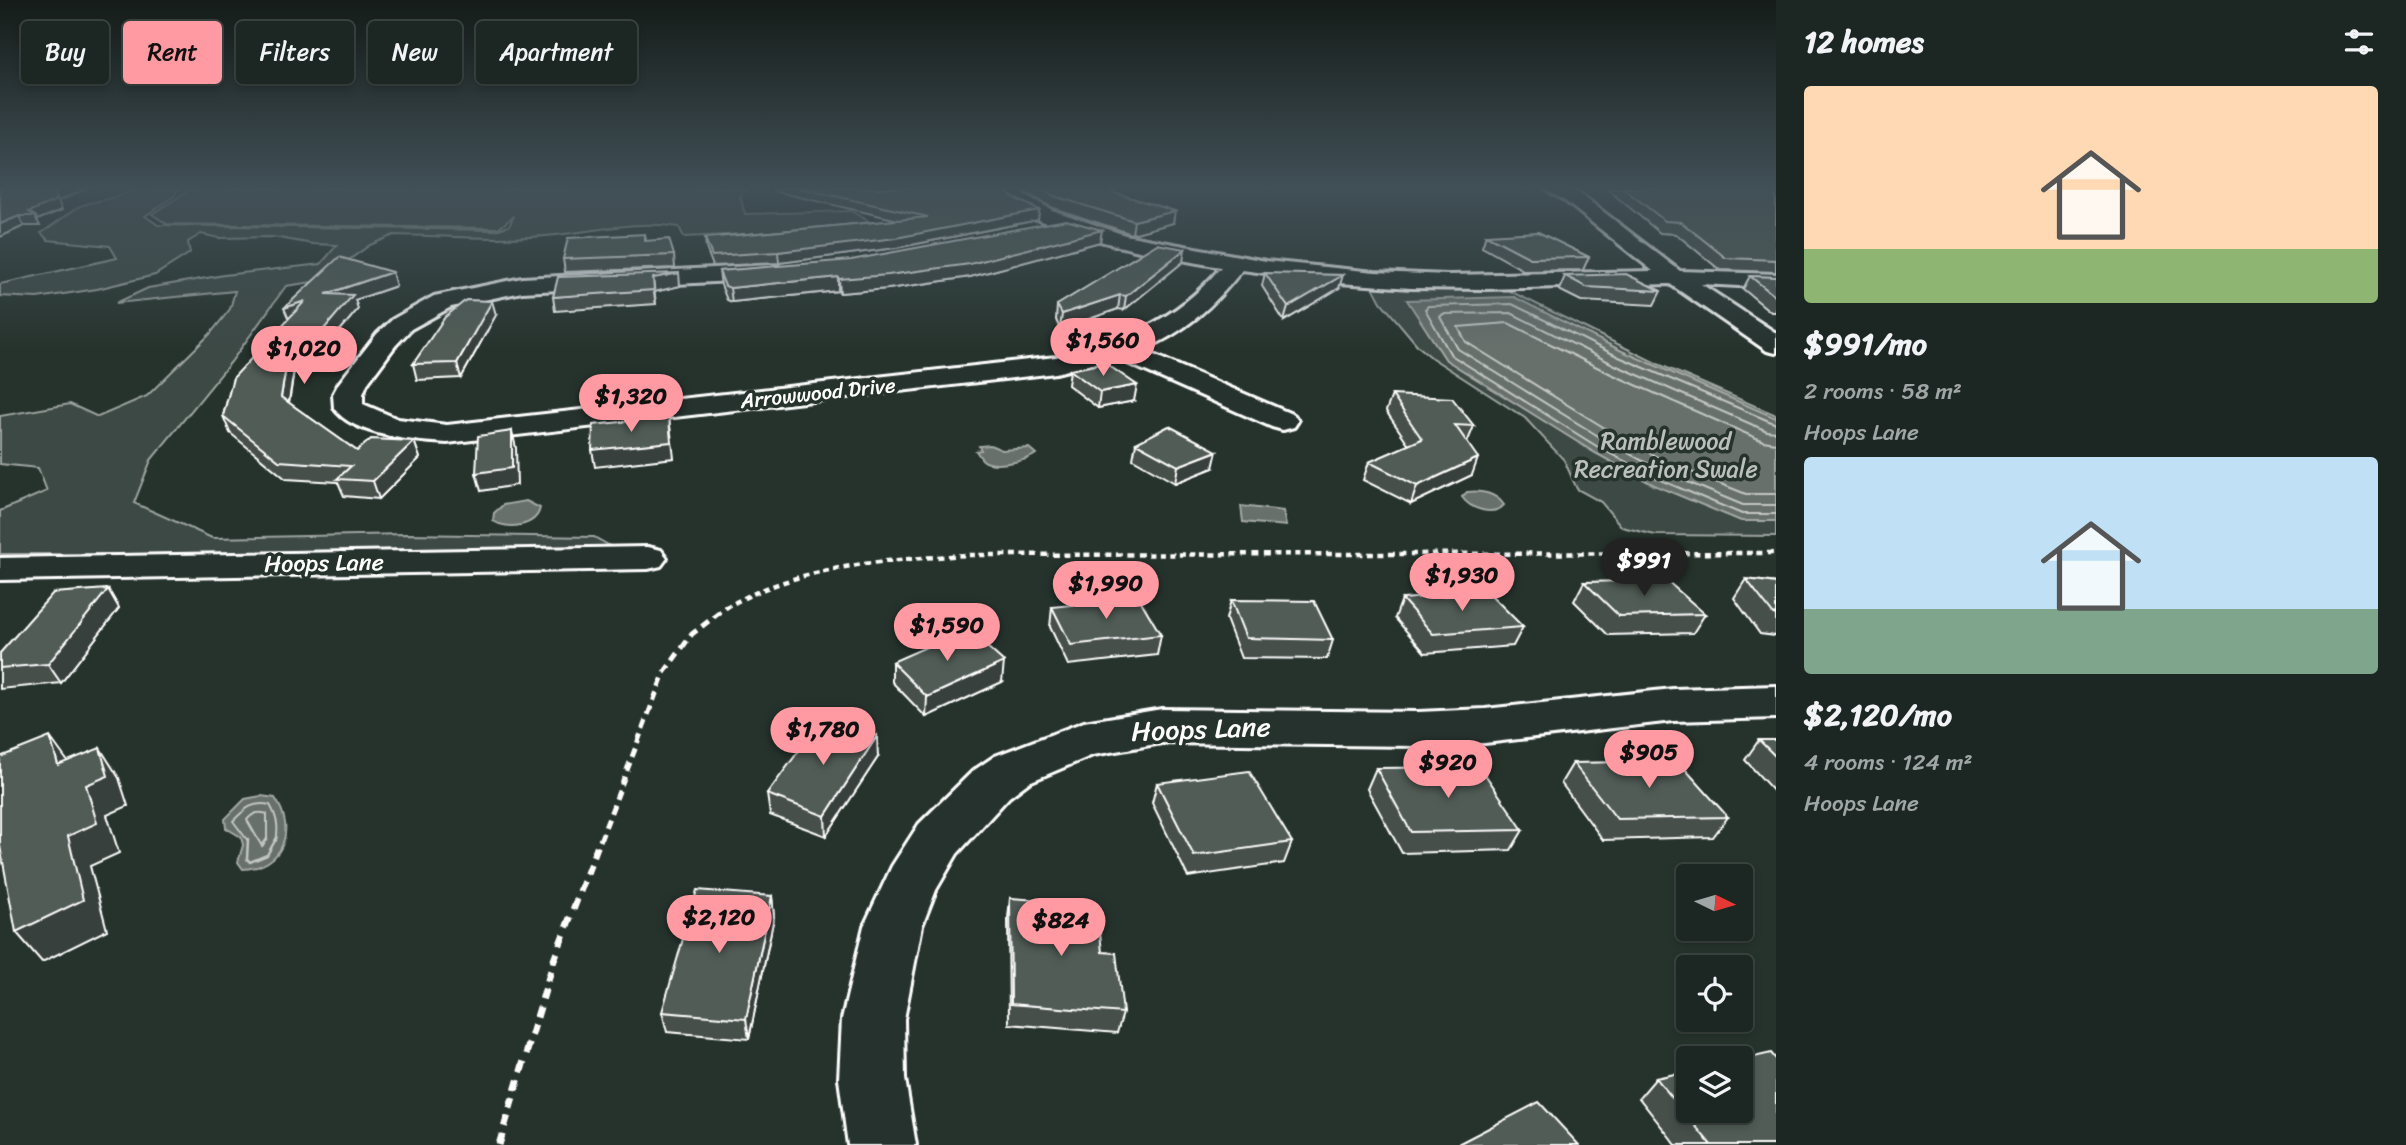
<!DOCTYPE html>
<html lang="en">
<head>
<meta charset="utf-8">
<style>
  :root { --surface:#1c2622; --page:#252e2a; --text:#f1f3f6; --muted:#a0a5a5; --line:#3a4340; --accent:#ff9aa2 }
  body { margin:0; font-family:Sriracha,sans-serif; background:var(--page); color:var(--text); height:100vh; display:flex; flex-direction:column; font-size:26px; white-space:nowrap }
  * { box-sizing:border-box; margin:0 }
  p { font-size:23px; color:var(--muted) }
  .icon { flex:none; width:38px; height:38px; fill:none; stroke:currentColor; stroke-width:2; stroke-linecap:round; stroke-linejoin:round }
  .map { position:relative; flex:1; overflow:hidden }
  .panel { display:flex; flex-direction:column; background:var(--surface); width:630px }
  .panel>* { flex:none }
  .hud { position:absolute; left:21px; top:21px; width:665px; height:63px; display:flex; gap:14px }
  .needle { width:46px; rotate:95deg }
  .controls { position:absolute; left:1676px; top:864px; display:grid; gap:14px }
  .controls a { display:grid; place-items:center; width:77px; height:77px; border-radius:7px; background:var(--surface); box-shadow:0 4px 10px #0003,0 0 0 2px var(--line); font-size:35px }
  .price { position:absolute; translate:-50% -60px; padding:0 16px; border-radius:24px; background:var(--accent); color:#111; font-size:23px; line-height:46px; filter:drop-shadow(0 2px 4px #0008) }
  .price::after { content:''; position:absolute; left:50%; top:42px; width:21px; height:16px; margin-left:-10px; background:inherit; clip-path:polygon(0 0,100% 0,50% 100%) }
  .price.on { background:#222; color:#fff }
  ul { padding:0; list-style:none }
  li { display:grid; align-content:center; gap:14px; height:371px; padding:0 28px }
  li span { display:grid; place-items:center; height:217px; border-radius:7px; color:#555 }
  li>.icon { margin-inline-start:auto }
  span .icon { width:126px; height:126px; fill:#fffc; stroke-width:1 }
  li b { font-size:30px }
  h2 { display:flex; justify-content:space-between; align-items:center; height:84px; padding:0 28px; font-size:30px }
  .chip { padding:0 24px; border-radius:7px; background:var(--surface); box-shadow:0 4px 10px #0003,0 0 0 2px var(--line); font-size:24px; line-height:63px }
  .chip.on { background:var(--accent); color:#111 }
  main { display:flex; flex:1; min-height:0 }
  .map>svg:first-child { display:block }
  .green { fill:#3e4944; stroke:#9ea4a2; stroke-width:2 }
  .water { fill:#67706c; stroke:#a4a9a7; stroke-width:2 }
  .lines { fill:none; stroke-linecap:round; stroke-linejoin:round }
  .shore-far1 { stroke:#c2c6c4; stroke-width:2 }
  .shore { stroke:#c2c6c4; stroke-width:2.5 }
  .minor-casing { stroke:#fff; stroke-width:6 }
  .path-far2 { stroke:#fff; stroke-width:4.5; stroke-dasharray:6 4.5; stroke-linecap:butt }
  .path-far1 { stroke:#fff; stroke-width:5; stroke-dasharray:9 6; stroke-linecap:butt }
  .path { stroke:#fff; stroke-width:7; stroke-dasharray:11 8; stroke-linecap:butt }
  .minor { fill:#26332d; fill-rule:evenodd }
  .wall { fill:#464f4b; stroke:#fff; stroke-width:2 }
  .shaded-wall { fill:#39403d; stroke:#fff; stroke-width:2 }
  .building { fill:#515c57; stroke:#fff; stroke-width:2 }
  .labels { text-anchor:middle; dominant-baseline:central; stroke-width:7; stroke-linejoin:round; paint-order:stroke }
  .far-street-label { font-size:21px; fill:#fff; stroke:#26332d }
  .park-label { font-size:24px; fill:#bbbfbe; stroke:#26332d }
  .street-label { font-size:24px; fill:#fff; stroke:#26332d }
  .near-street-label { font-size:28px; fill:#fff; stroke:#26332d }
</style>
</head>
<body>
<main>
<div class="map">
<svg width="1776" height="1145" viewBox="0 0 1776 1145">
  <rect width="100%" height="100%" fill="#26332d"/>
  <filter id="ink" filterUnits="userSpaceOnUse"><feTurbulence type="fractalNoise" baseFrequency=".0143" numOctaves="2"/><feDisplacementMap in="SourceGraphic" scale="14" xChannelSelector="R" yChannelSelector="G"/><feConvolveMatrix kernelMatrix="1 2 1 2 8 2 1 2 1" color-interpolation-filters="sRGB"/></filter>
  <g filter="url(#ink)">
    <!-- green -->
    <path class="green" d="M 136,188 L 179,188 L 174,196 L 145,216 L 158,225 L 495,230 L 509,226 L 514,216 L 499,228 L 167,224 L 152,214 L 193,188 L 747,188 L 740,196 L 745,214 L 851,211 L 870,222 L 809,231 L 684,237 L 679,227 C 637,220 597,231 556,235 C 502,241 447,236 394,235 L 370,245 L 319,281 L 286,286 L 231,362 L 151,460 L 134,503 L 212,538 L 407,534 L 594,537 L 619,551 L 410,554 L 0,554 L 0,511 L 47,491 L 38,468 L 0,464 L 0,416 L 70,404 L 98,417 L 147,396 L 210,334 L 230,309 L 235,291 L 116,303 L 148,288 L 224,275 L 321,264 L 337,245 L 313,244 L 273,237 L 219,238 L 201,234 L 188,242 L 190,253 L 155,275 L 97,289 L 37,298 L 0,296 L 0,284 L 117,258 L 110,246 L 48,240 L 41,233 C 50,228 77,206 83,205 C 101,199 118,199 136,188 Z
      M 1371,283 L 1442,289 L 1504,288 L 1658,364 L 1776,415 L 1776,536 L 1655,535 L 1622,527 L 1601,502 L 1577,489 L 1564,460 L 1525,418 L 1432,358 L 1418,346 L 1381,302 Z"/>
    <!-- water -->
    <path class="water" d="M 1514,297 L 1622,351 L 1776,418 L 1776,521 L 1741,521 L 1654,485 L 1595,453 L 1446,360 L 1407,300 Z
      M 990,445 L 1002,450 L 1029,448 L 1036,454 C 1027,461 1000,466 989,463 C 982,462 980,456 976,451 L 981,450 L 979,446 Z
      M 1467,492 C 1481,490 1496,493 1504,505 C 1493,517 1470,509 1462,497 Z
      M 526,501 L 540,508 C 536,527 507,530 493,521 L 494,513 L 503,505 Z
      M 1241,506 L 1283,511 L 1286,526 L 1243,522 Z
      M 261,796 L 275,798 C 297,830 283,868 243,869 L 238,862 L 243,845 L 241,837 L 226,828 L 225,819 L 245,799 Z"/>
    <g class="lines">
      <!-- shore-far1 -->
      <path class="shore-far1" d="M 1776,424 L 1619,357 L 1512,304 L 1428,306 L 1425,309 L 1451,355 L 1598,447 L 1658,479 L 1742,514 L 1776,514
        M 1776,432 L 1767,431 L 1615,365 L 1511,313 L 1443,314 L 1440,317 L 1458,349 L 1603,439 L 1661,471 L 1743,505 L 1776,505
        M 1776,443 L 1763,441 L 1611,374 L 1508,323 L 1458,327 L 1466,342 L 1608,430 L 1666,462 L 1746,494 L 1776,494
        M 248,841 L 233,821 C 245,809 252,801 270,805 C 277,817 279,827 276,841
        M 259,841 L 247,820 C 253,813 258,811 267,814 L 267,841"/>
      <!-- shore -->
      <path class="shore" d="M 248,839 L 247,859 L 250,862 L 267,855 L 276,839
        M 258,839 L 262,846 L 267,839"/>
      <defs>
        <path id="minor" d="M 992,188 L 1013,188 L 1052,210 L 1125,235 L 1266,261 L 1375,272 L 1448,275 L 1653,271 L 1565,201 L 1544,188 L 1567,188 L 1579,193 L 1680,271 L 1776,274 L 1776,288 L 1701,284 L 1776,333 L 1776,353 L 1767,351 L 1670,284 L 1484,289 L 1411,288 L 1339,283 L 1242,270 C 1214,306 1184,333 1142,350 L 1294,415 L 1298,421 L 1294,427 L 1283,430 L 1272,427 L 1116,358 L 1056,373 L 447,443 C 416,441 353,436 334,408 L 333,394 L 339,383 L 377,334 L 393,319 L 434,296 L 522,278 L 771,265 L 779,267 L 782,272 L 779,277 L 771,279 L 522,292 L 451,307 L 411,329 L 395,346 L 367,384 L 363,394 L 363,404 L 398,419 L 447,425 L 1056,357 C 1125,340 1174,323 1221,267 C 1166,258 1026,232 992,188 Z
          M 648,547 L 661,550 L 667,558 L 661,566 L 648,569 L 0,580 L 0,558 Z
          M 1776,686 L 1776,718 L 1673,721 L 1485,743 L 1418,746 L 1162,743 L 1093,755 L 1029,782 L 1009,797 L 957,854 L 936,890 L 922,926 L 904,1019 L 905,1079 L 916,1145 L 848,1145 L 839,1079 L 842,1019 L 864,926 L 892,866 L 919,824 L 973,771 L 995,756 L 1084,722 L 1162,709 L 1418,712 L 1485,709 L 1673,689 Z"/>
      </defs>
      <!-- minor casing -->
      <use href="#minor" class="minor-casing"/>
      <!-- path-far2 -->
      <path class="path-far2" d="M 725,608 C 800,565 884,560 968,555 L 1776,553"/>
      <!-- path-far1 -->
      <path class="path-far1" d="M 600,841 L 664,673 L 692,634 L 728,606"/>
      <!-- path -->
      <path class="path" d="M 499,1145 L 554,960 L 600,839"/>
      <!-- minor -->
      <use href="#minor" class="minor"/>
    </g>
    <!-- wall -->
    <path class="wall" d="M 0,188 L 58,201 L 62,210 L 37,220 L 40,226 L 24,226 L 0,237 Z
      M 773,188 L 969,188 L 1016,199 L 1039,210 L 1038,220 L 896,248 L 779,263 L 713,266 L 706,248 L 705,238 L 898,220 L 773,191 Z
      M 1023,188 L 1099,188 L 1173,223 L 1132,234 L 1126,232 L 1053,208 L 1023,191 Z
      M 1606,188 L 1776,188 L 1776,272 L 1720,270 L 1676,234 L 1660,233 Z
      M 645,234 L 646,241 L 674,255 L 675,268 L 565,272 L 563,259 Z
      M 1486,235 L 1589,257 L 1583,270 L 1525,271 L 1482,247 Z
      M 1100,242 L 970,277 L 888,289 L 840,293 L 838,291 L 732,302 L 727,300 L 721,285 L 719,271 Z
      M 1183,262 L 1124,310 L 1118,309 L 1060,329 L 1056,320 L 1057,305 Z
      M 392,272 L 396,286 L 355,300 L 358,309 L 313,363 L 295,364 L 289,403 L 357,451 L 414,441 L 420,458 L 379,499 L 344,496 L 338,482 L 286,479 L 230,433 L 223,416 L 233,378 Z
      M 1265,273 L 1339,288 L 1284,321 L 1262,286 Z
      M 1565,276 L 1661,291 L 1654,305 L 1581,301 L 1559,290 Z
      M 1750,276 L 1776,277 L 1776,312 L 1771,312 L 1743,289 Z
      M 680,286 L 654,292 L 656,304 L 555,311 L 553,297 Z
      M 496,315 L 461,378 L 417,380 L 413,364 Z
      M 1070,370 L 1134,401 L 1098,408 L 1068,385 Z
      M 1392,395 L 1474,426 L 1467,443 L 1472,475 L 1411,504 L 1363,480 L 1369,462 L 1409,445 L 1386,411 Z
      M 1136,443 L 1213,468 L 1175,483 L 1133,459 Z
      M 1746,579 L 1776,583 L 1776,636 L 1760,634 L 1734,598 Z
      M 1584,582 L 1705,614 L 1693,633 L 1608,635 L 1574,601 Z
      M 108,589 L 119,608 L 61,683 L 0,689 L 0,653 Z
      M 1402,599 L 1523,627 L 1513,646 L 1425,653 L 1395,618 Z
      M 1231,600 L 1333,640 L 1327,659 L 1241,658 L 1226,619 Z
      M 1052,607 L 1161,635 L 1157,655 L 1068,665 L 1050,627 Z
      M 892,662 L 1002,682 L 926,717 L 892,682 Z
      M 1759,740 L 1776,740 L 1776,794 L 1745,760 Z
      M 878,757 L 826,836 L 770,815 L 767,794 Z
      M 1573,763 L 1728,817 L 1713,837 L 1603,840 L 1561,783 Z
      M 1376,768 L 1523,830 L 1511,850 L 1402,853 L 1367,789 Z
      M 1157,783 L 1292,842 L 1284,863 L 1188,877 L 1152,803 Z
      M 772,896 L 774,917 L 749,1039 L 667,1032 L 662,1012 Z
      M 1010,898 L 1102,952 L 1123,1013 L 1117,1033 L 1009,1024 L 1008,918 Z
      M 1656,1078 L 1776,1145 L 1676,1145 L 1639,1098 Z"/>
    <!-- shaded-wall -->
    <path class="shaded-wall" d="M 62,188 L 88,188 L 58,201 L 62,210 L 37,220 L 35,216 L 29,212 L 54,191 Z
      M 1039,210 L 1038,220 L 896,248 L 779,263 L 778,252 Z
      M 1175,211 L 1173,223 L 1132,234 L 1134,221 Z
      M 19,216 L 24,226 L 0,237 L 0,224 Z
      M 1102,230 L 1100,242 L 970,277 L 888,289 L 840,293 L 839,279 Z
      M 1185,249 L 1183,262 L 1124,310 L 1126,296 Z
      M 392,272 L 396,286 L 355,300 L 358,309 L 313,363 L 308,348 L 326,294 Z
      M 679,273 L 680,286 L 654,292 L 656,304 L 653,278 Z
      M 1343,275 L 1339,288 L 1284,321 L 1288,307 Z
      M 838,277 L 838,291 L 732,302 L 730,288 Z
      M 1120,295 L 1118,309 L 1060,329 L 1062,314 Z
      M 305,301 L 290,322 L 284,308 Z
      M 492,301 L 496,315 L 461,378 L 457,363 Z
      M 289,349 L 295,364 L 287,413 L 281,397 Z
      M 1137,385 L 1134,401 L 1098,408 L 1100,392 Z
      M 669,417 L 674,458 L 595,467 L 592,450 Z
      M 512,431 L 516,448 L 517,485 L 481,491 L 476,473 Z
      M 414,441 L 420,458 L 379,499 L 373,481 Z
      M 1217,451 L 1213,468 L 1175,483 L 1178,466 Z
      M 1478,458 L 1472,475 L 1411,504 L 1417,486 Z
      M 108,589 L 119,608 L 61,683 L 48,664 Z
      M 1004,662 L 1002,682 L 926,717 L 927,697 Z
      M 877,736 L 878,757 L 826,836 L 825,816 Z
      M 50,737 L 71,766 L 58,765 Z
      M 100,748 L 119,778 L 128,806 L 107,815 L 119,853 L 90,866 L 107,930 L 42,962 L 16,932 L 68,836 Z
      M 772,896 L 774,917 L 749,1039 L 746,1019 Z"/>
    <!-- building -->
    <path class="building" d="M 0,188 L 62,188 L 54,191 L 57,200 L 29,212 L 35,216 L 19,216 L 0,224 Z
      M 799,188 L 1000,188 L 1016,199 L 1039,210 L 896,238 L 778,252 L 712,256 L 705,238 L 928,217 Z
      M 1039,188 L 1099,188 L 1175,211 L 1134,221 L 1054,196 Z
      M 1623,188 L 1776,188 L 1776,260 L 1726,258 L 1681,222 L 1665,221 Z
      M 1066,220 L 1102,230 L 970,264 L 888,275 L 839,279 L 838,277 L 730,288 L 725,286 L 719,271 L 851,260 Z
      M 1538,232 L 1589,257 L 1530,258 L 1486,235 Z
      M 645,234 L 645,241 L 669,239 L 674,255 L 563,259 L 568,238 Z
      M 1157,244 L 1185,249 L 1126,296 L 1120,295 L 1062,314 L 1057,305 Z
      M 339,257 L 392,272 L 326,294 L 353,295 L 308,348 L 289,349 L 281,397 L 357,451 L 371,439 L 414,441 L 373,481 L 337,479 L 351,466 L 279,461 L 223,416 L 233,378 L 305,301 L 284,308 Z
      M 679,273 L 653,278 L 654,290 L 553,297 L 558,277 Z
      M 1265,273 L 1343,275 L 1288,307 Z
      M 1626,274 L 1661,291 L 1586,287 L 1565,276 Z
      M 1750,276 L 1776,277 L 1776,297 Z
      M 466,300 L 492,301 L 457,363 L 413,364 L 445,317 Z
      M 1105,363 L 1137,385 L 1100,392 L 1070,370 Z
      M 1392,395 L 1452,398 L 1474,426 L 1455,425 L 1478,458 L 1417,486 L 1369,462 L 1422,439 Z
      M 669,417 L 671,442 L 592,450 L 593,425 Z
      M 1169,426 L 1217,451 L 1178,466 L 1136,443 Z
      M 512,431 L 512,468 L 476,473 L 478,436 Z
      M 1746,579 L 1776,583 L 1776,615 L 1773,614 Z
      M 1666,580 L 1705,614 L 1619,616 L 1584,582 Z
      M 108,589 L 48,664 L 0,668 L 0,653 L 53,593 Z
      M 1488,592 L 1523,627 L 1433,634 L 1402,599 Z
      M 1139,598 L 1161,635 L 1071,645 L 1052,607 Z
      M 1231,600 L 1314,601 L 1333,640 L 1246,638 Z
      M 967,629 L 1004,662 L 927,697 L 892,662 Z
      M 823,718 L 877,736 L 825,816 L 767,794 Z
      M 50,737 L 58,765 L 100,748 L 108,776 L 86,785 L 97,823 L 68,836 L 83,900 L 16,932 L 0,846 L 0,757 Z
      M 1759,740 L 1776,740 L 1776,757 Z
      M 1678,761 L 1728,817 L 1617,819 L 1573,763 Z
      M 1480,767 L 1523,830 L 1411,832 L 1376,768 Z
      M 1249,771 L 1292,842 L 1194,856 L 1157,783 Z
      M 697,890 L 772,896 L 746,1019 L 662,1012 Z
      M 1010,898 L 1097,904 L 1102,952 L 1116,953 L 1123,1013 L 1011,1004 Z
      M 1771,1053 L 1776,1059 L 1776,1145 L 1711,1145 L 1656,1078 L 1689,1071 L 1689,1111 L 1741,1111 L 1741,1060 Z
      M 1539,1102 L 1579,1145 L 1456,1145 Z"/>
  </g>
  <!-- sky -->
  <linearGradient id="sky" x2="0" y2="1"><stop stop-color="#151c19"/><stop offset="0.54" stop-color="#415057"/><stop offset="1" stop-color="#415057" stop-opacity="0"/></linearGradient>
  <rect width="1776" height="348" fill="url(#sky)"/>
  <g class="labels">
    <!-- far-street labels -->
    <g class="far-street-label">
      <text transform="translate(818 393) rotate(-6)">Arrowwood Drive</text>
    </g>
    <!-- park labels -->
    <g class="park-label">
      <text x="1666" y="441">Ramblewood<tspan x="1666" dy="28">Recreation Swale</tspan></text>
    </g>
    <!-- street labels -->
    <g class="street-label">
      <text transform="translate(324 563) rotate(-1)">Hoops Lane</text>
    </g>
    <!-- near-street labels -->
    <g class="near-street-label">
      <text transform="translate(1201 729) rotate(-2)">Hoops Lane</text>
    </g>
  </g>
</svg>
<div class="controls">
<a><svg class="needle" viewBox="-14 -14 28 28"><path d="M0-13l5 13h-10z" fill="#e53935"/><path d="M0 13l5-13h-10z" fill="#a0a5a5"/></svg></a>
<a><svg class="icon" aria-label="locate" viewBox="0 0 24 24"><circle cx="12" cy="12" r="6"/><path d="M12 2v4M12 18v4M2 12h4M18 12h4"/></svg></a>
<a><svg class="icon" aria-label="layers" viewBox="0 0 24 24"><path d="M12 4l9 5-9 5-9-5zM3 14l9 5 9-5"/></svg></a>
</div>
<b class="price" style="left:1103px;top:378px">$1,560</b>
<b class="price" style="left:304px;top:386px">$1,020</b>
<b class="price" style="left:631px;top:434px">$1,320</b>
<b class="price on" style="left:1644px;top:598px">$991</b>
<b class="price" style="left:1462px;top:613px">$1,930</b>
<b class="price" style="left:1106px;top:621px">$1,990</b>
<b class="price" style="left:947px;top:663px">$1,590</b>
<b class="price" style="left:823px;top:767px">$1,780</b>
<b class="price" style="left:1649px;top:790px">$905</b>
<b class="price" style="left:1448px;top:800px">$920</b>
<b class="price" style="left:719px;top:955px">$2,120</b>
<b class="price" style="left:1061px;top:958px">$824</b>
<div class="hud">
<a class="chip">Buy</a>
<a class="chip on">Rent</a>
<a class="chip">Filters</a>
<a class="chip">New</a>
<a class="chip">Apartment</a>
</div>
</div>
<section class="panel">
<h2>12 homes<svg class="icon" aria-label="filters" viewBox="0 0 24 24"><path d="M4 7h16M4 17h16"/><circle cx="9" cy="7" r="2"/><circle cx="15" cy="17" r="2"/></svg></h2>
<ul>
<li><span style="background:linear-gradient(#ffd9b3 75%,#8fb573 0)"><svg class="icon" aria-label="home" viewBox="0 0 24 24"><path d="M3 11l9-7 9 7M6 9v11h12V9"/></svg></span><div><b>$991/mo</b><p>2 rooms · 58 m²</p><p>Hoops Lane</p></div></li>
<li><span style="background:linear-gradient(#bfe0f5 70%,#7fa58c 0)"><svg class="icon" aria-label="home" viewBox="0 0 24 24"><path d="M3 11l9-7 9 7M6 9v11h12V9"/></svg></span><div><b>$2,120/mo</b><p>4 rooms · 124 m²</p><p>Hoops Lane</p></div></li>
</ul>
</section>
</main>
</body>
</html>
